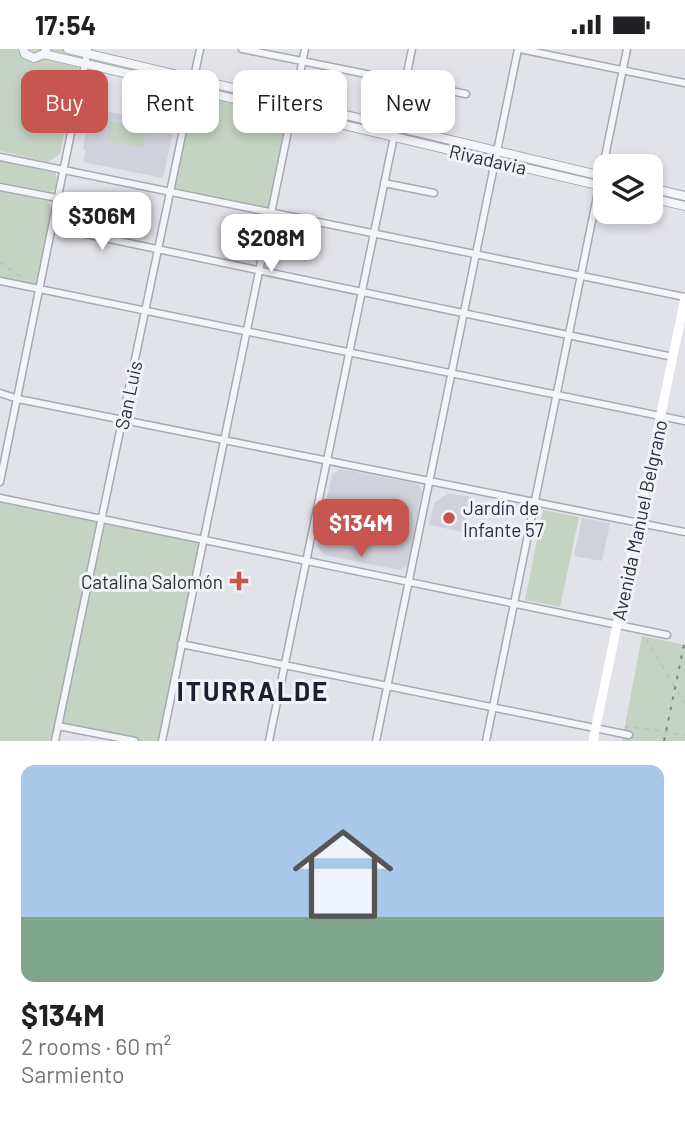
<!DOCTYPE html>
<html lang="en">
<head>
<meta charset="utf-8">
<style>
  :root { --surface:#fff; --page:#f6f6f6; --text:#202124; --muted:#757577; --line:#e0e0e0; --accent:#c6564f }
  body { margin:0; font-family:Barlow,sans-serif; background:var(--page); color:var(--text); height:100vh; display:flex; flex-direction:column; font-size:26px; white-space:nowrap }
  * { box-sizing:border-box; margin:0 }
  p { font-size:23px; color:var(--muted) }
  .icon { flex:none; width:38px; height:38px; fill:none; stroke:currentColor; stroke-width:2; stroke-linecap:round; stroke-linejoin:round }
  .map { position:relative; height:692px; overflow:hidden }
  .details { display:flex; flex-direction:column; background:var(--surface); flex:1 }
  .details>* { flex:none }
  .guide { position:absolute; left:21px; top:21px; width:644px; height:63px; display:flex; gap:14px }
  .controls { position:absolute; left:593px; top:105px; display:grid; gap:14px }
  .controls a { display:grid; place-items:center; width:70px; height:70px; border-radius:14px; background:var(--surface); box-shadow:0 4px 10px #0003; font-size:35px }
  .price { position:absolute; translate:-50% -60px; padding:0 16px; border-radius:14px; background:#fff; color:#222; font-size:23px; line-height:46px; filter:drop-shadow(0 2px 4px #0008) }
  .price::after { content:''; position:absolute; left:50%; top:42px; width:21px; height:16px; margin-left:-10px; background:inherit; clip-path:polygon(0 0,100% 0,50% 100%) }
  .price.on { background:var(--accent); color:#fff }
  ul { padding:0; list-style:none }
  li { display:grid; align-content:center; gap:14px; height:371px; padding:0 21px }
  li+li { border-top:2px solid var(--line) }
  li span { display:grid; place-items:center; height:217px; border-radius:14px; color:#555 }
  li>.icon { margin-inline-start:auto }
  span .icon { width:126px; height:126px; fill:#fffc; stroke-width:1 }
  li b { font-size:30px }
  .tag { padding:0 24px; border-radius:14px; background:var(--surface); box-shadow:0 4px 10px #0003; font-size:24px; line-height:63px }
  .tag.on { background:var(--accent); color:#fff }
  .status { display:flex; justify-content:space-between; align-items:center; height:49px; padding:0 35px; background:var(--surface); direction:ltr }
  .status svg { height:19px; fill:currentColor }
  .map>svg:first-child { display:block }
  .built { fill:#d0d2db }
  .green { fill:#c4d3c3 }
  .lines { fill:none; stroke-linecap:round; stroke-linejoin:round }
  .minor-casing { stroke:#a7a9b3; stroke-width:9 }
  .tertiary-casing { stroke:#a7a9b3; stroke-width:10 }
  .path { stroke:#c0c1c8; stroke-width:2; stroke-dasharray:5 5; stroke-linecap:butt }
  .minor { stroke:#f4f5f8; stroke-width:6 }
  .tertiary { stroke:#f4f5f8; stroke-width:8 }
  .secondary { stroke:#fff; stroke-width:9 }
  .rail { stroke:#7c8092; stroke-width:2; stroke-dasharray:3.5 7; stroke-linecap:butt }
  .poi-dot { fill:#c6564f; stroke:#f1f2f7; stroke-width:2.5 }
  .labels { text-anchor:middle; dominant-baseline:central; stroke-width:6; stroke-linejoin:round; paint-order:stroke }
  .street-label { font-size:19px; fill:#2b2e40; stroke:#f1f2f7 }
  .poi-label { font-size:19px; fill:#2b2e40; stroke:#f1f2f7; text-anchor:start }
  .district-label { font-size:26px; font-weight:bold; letter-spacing:2px; fill:#1d2031; stroke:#f1f2f7 }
</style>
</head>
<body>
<div class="status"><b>17:54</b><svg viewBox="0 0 49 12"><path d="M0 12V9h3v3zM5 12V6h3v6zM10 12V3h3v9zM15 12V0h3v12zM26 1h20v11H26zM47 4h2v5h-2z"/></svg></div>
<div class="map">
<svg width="685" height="692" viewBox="0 0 685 692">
  <rect width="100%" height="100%" fill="#e2e3e9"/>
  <!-- built -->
  <path class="built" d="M 91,59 L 169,75 L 168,83 L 173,84 L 163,129 L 83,113 L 86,101 L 83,100 Z
    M 340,420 L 418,435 L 422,442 L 408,516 L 400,521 L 324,506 L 317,497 L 332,425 Z
    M 448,444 L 471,448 L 463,483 L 429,476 L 434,454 Z
    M 582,469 L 610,474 L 602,512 L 574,507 Z"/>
  <!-- green -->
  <path class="green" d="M 0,0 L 82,0 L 605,128 L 605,138 L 292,64 L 270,162 L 170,142 L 192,40 L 79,14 L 60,105 L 48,113 L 0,102 Z
    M 110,73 L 147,80 L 143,99 L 107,92 Z
    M 0,112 L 55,124 L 57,128 L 55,140 L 49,143 L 0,133 Z
    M 0,142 L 47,152 L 51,158 L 37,236 L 0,228 Z
    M 0,449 L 203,491 L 162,692 L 135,692 L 59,677 L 55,692 L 0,692 Z
    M 543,461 L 579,468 L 560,558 L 525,551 Z
    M 642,587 L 685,596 L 685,692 L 622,692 Z"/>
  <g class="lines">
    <defs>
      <path id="minor" d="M 242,0 L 466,45
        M 520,0 L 685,34
        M 0,108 L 685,248
        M 384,134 L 434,144
        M 0,138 L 57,149
        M 52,178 L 673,308
        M 0,232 L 685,372
        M 0,344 L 18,350 L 685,483
        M 0,433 L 88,0
        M 0,449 L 667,586
        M 181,595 L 629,686
        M 58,677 L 135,692
        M 55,692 L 200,0
        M 162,692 L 305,0
        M 269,692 L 412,0
        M 376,692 L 518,0
        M 486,692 L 627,0"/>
      <path id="tertiary" d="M 23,0 L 25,5 L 34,9 L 44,5 L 46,0
        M 68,0 L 606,128
        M 44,5 L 606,138
        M 651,139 L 685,147
        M 651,149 L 685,157"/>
    </defs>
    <!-- minor casing -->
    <use href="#minor" class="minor-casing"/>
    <!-- tertiary casing -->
    <use href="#tertiary" class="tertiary-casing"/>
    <!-- path -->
    <path class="path" d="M 0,213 L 22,229
      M 646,590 L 685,655
      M 625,679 L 628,677 L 685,686"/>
    <!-- minor -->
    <use href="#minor" class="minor"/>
    <!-- tertiary -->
    <use href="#tertiary" class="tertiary"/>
    <!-- secondary -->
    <path class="secondary" d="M 593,692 L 685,249"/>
    <!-- rail -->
    <path class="rail" d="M 664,692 L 685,591"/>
  </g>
  <!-- markers -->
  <g class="poi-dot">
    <circle cx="449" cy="469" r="7"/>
    <path d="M235.5 521.5h7v7h7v7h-7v7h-7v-7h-7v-7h7z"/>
  </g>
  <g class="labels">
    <!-- street labels -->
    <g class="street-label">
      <text transform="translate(488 110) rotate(13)">Rivadavia</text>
      <text transform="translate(128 346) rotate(-78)">San Luis</text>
      <text transform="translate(639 471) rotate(-78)">Avenida Manuel Belgrano</text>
    </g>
    <!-- poi labels -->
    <g class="poi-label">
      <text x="463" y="458">Jardín de<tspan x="463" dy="22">Infante 57</tspan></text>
      <text x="223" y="532" text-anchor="end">Catalina Salomón</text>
    </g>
    <!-- district labels -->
    <g class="district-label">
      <text x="253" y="641">ITURRALDE</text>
    </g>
  </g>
</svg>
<div class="controls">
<a><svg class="icon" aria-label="layers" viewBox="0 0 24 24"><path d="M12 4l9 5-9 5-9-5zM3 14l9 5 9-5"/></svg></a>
</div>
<b class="price" style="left:102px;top:203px">$306M</b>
<b class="price" style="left:271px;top:225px">$208M</b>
<b class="price on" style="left:361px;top:510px">$134M</b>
<div class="guide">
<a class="tag on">Buy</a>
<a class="tag">Rent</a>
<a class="tag">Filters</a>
<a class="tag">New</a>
</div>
</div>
<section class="details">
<ul>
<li><span style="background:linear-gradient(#a9c7e8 70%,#7fa58c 0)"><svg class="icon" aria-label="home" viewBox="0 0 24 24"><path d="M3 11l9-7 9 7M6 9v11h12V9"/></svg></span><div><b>$134M</b><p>2 rooms · 60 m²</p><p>Sarmiento</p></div></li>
</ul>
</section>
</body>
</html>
